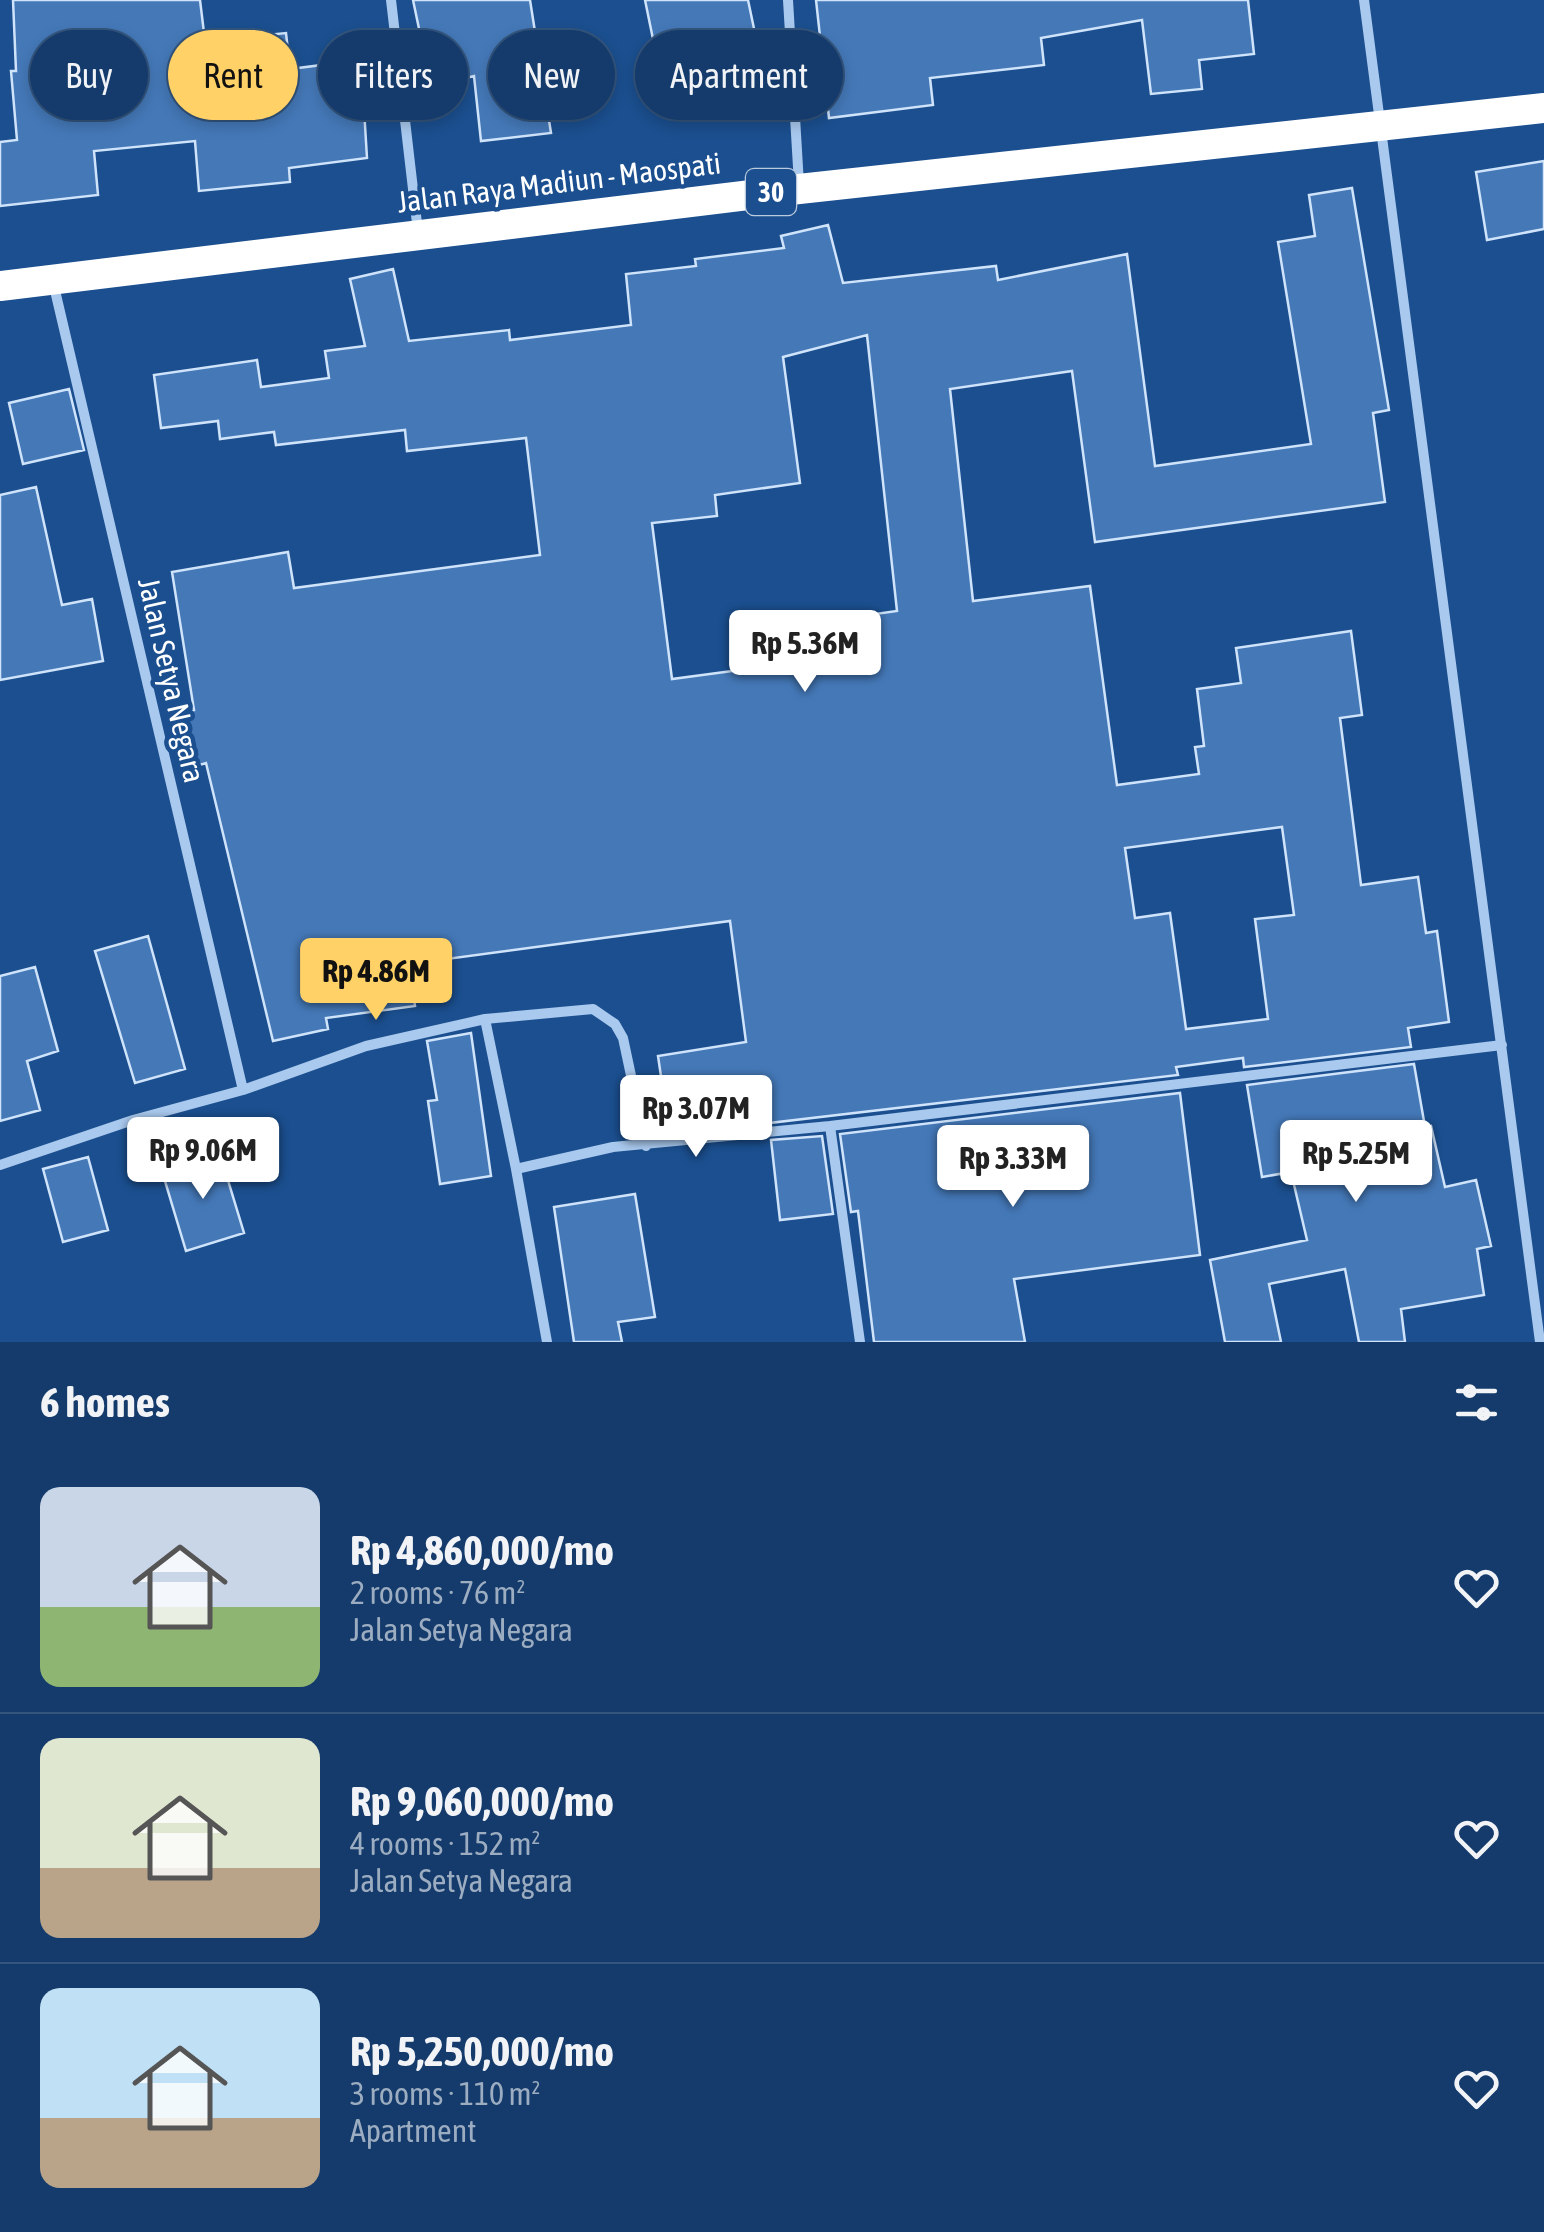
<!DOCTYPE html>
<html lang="en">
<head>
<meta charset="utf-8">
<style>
  :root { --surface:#143b6b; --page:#214673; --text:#f1f3f6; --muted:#9dadc1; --line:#33557e; --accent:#ffd166 }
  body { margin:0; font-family:"Asap Condensed",sans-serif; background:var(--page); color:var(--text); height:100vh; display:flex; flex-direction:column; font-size:38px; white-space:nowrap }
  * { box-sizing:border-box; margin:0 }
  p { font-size:32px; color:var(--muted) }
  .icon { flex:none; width:55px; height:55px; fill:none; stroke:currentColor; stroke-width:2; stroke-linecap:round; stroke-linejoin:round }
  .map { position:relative; height:1342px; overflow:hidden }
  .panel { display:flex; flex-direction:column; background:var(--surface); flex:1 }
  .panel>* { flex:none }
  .guide { position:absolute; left:30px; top:30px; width:1000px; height:90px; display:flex; gap:20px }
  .price { position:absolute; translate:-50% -85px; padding:0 22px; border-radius:10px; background:#fff; color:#222; font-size:32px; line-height:65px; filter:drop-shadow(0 2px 5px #0008) }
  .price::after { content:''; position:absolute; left:50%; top:60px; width:30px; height:22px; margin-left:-15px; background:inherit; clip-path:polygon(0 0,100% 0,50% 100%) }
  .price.active { background:var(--accent); color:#111 }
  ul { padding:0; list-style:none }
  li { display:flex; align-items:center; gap:30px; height:250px; padding:0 40px }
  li+li { border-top:2px solid var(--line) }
  li span { display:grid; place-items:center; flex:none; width:280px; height:200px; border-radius:20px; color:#555 }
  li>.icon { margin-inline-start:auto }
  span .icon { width:120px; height:120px; fill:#fffc; stroke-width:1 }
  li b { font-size:42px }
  h2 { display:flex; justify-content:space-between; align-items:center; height:120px; padding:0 40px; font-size:42px }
  .chip { padding:0 35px; border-radius:45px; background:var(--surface); box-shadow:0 5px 15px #0003,0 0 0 2px var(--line); font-size:35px; line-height:90px }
  .chip.active { background:var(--accent); color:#111 }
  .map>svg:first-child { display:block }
  .building { fill:#4478b7; stroke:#cfe3fa; stroke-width:2.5; fill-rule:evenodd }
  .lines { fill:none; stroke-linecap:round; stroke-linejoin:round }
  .street { stroke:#a9c9ee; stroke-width:10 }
  .highway { stroke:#fff; stroke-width:30 }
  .labels { text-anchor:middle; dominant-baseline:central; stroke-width:9; stroke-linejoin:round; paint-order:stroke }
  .shield { fill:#1b4f8f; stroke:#bbcadd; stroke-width:2.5 }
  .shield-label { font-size:28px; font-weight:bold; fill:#fff }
  .street-label { font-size:30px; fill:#fff; stroke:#1b4f8f }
</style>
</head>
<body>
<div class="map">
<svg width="1544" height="1342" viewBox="0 0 1544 1342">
  <rect width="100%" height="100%" fill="#1b4f8f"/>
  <!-- building -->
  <path class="building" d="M 13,0 L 200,0 L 205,41 L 286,33 L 290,69 L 361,60 L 367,158 L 289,168 L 290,182 L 199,191 L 195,141 L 94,151 L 98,195 L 0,206 L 0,142 L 17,140 L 11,71 L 16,71 Z
    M 413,0 L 530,0 L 551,133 L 481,141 L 474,76 L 431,86 Z
    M 645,0 L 748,0 L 761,62 L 662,83 Z
    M 816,0 L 1248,0 L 1254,54 L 1199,60 L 1202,89 L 1151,94 L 1142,20 L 1041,38 L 1044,65 L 930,78 L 933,105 L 829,118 Z
    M 1544,161 L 1544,229 L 1487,240 L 1476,172 Z
    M 1352,188 L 1389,410 L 1373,413 L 1385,502 L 1095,542 L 1072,371 L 950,389 L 973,601 L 1090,586 L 1117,785 L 1199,774 L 1195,747 L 1204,746 L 1197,689 L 1241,683 L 1236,648 L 1351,631 L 1362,715 L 1340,718 L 1361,885 L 1418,877 L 1426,933 L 1437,931 L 1449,1022 L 1408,1028 L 1411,1047 L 1244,1067 L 1243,1058 L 1176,1067 L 1178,1075 L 769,1123 L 766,1101 L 667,1117 L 658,1056 L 746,1042 L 730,921 L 409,964 L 415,1006 L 326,1018 L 328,1029 L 273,1041 L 206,763 L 193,767 L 179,714 L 194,710 L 172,572 L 288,552 L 294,588 L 540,555 L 526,438 L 407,451 L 405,430 L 276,445 L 274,432 L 220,439 L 218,421 L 161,428 L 154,375 L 257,360 L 261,387 L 329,378 L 325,351 L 365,346 L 350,279 L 393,269 L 409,341 L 509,330 L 510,340 L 631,325 L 626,274 L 696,266 L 695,259 L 784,248 L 781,236 L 828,225 L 843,283 L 996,266 L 998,280 L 1127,254 L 1155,466 L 1311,444 L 1278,242 L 1315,236 L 1309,195 ZM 867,335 L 897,611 L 854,617 L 859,654 L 672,679 L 652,523 L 717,516 L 715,495 L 800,483 L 783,357 ZM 1282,827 L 1294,915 L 1255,919 L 1268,1019 L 1186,1029 L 1170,913 L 1135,918 L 1125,848 Z
    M 69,389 L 84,450 L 23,464 L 9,403 Z
    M 36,487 L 62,605 L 92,599 L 103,661 L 0,680 L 0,495 Z
    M 148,936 L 185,1069 L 135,1083 L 95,951 Z
    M 35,967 L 58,1051 L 27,1061 L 40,1110 L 0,1121 L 0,976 Z
    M 471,1033 L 491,1176 L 440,1184 L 428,1101 L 437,1100 L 427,1041 Z
    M 1414,1064 L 1425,1127 L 1431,1126 L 1445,1187 L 1476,1180 L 1491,1246 L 1477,1249 L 1484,1295 L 1401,1309 L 1405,1342 L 1359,1342 L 1345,1269 L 1269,1284 L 1281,1342 L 1225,1342 L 1210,1260 L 1307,1240 L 1291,1172 L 1262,1177 L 1247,1085 Z
    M 1180,1093 L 1200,1255 L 1014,1279 L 1025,1342 L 874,1342 L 858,1211 L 851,1212 L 840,1134 Z
    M 822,1136 L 833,1214 L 780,1220 L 771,1140 Z
    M 220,1154 L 244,1233 L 186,1251 L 162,1171 Z
    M 88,1157 L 108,1230 L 63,1242 L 43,1169 Z
    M 635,1194 L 655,1317 L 618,1322 L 622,1342 L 574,1342 L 554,1207 Z"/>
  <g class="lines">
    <!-- street -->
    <path class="street" d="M 391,0 L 418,232
      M 788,0 L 799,184
      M 1364,0 L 1540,1342
      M 53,282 L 243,1090
      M 485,1019 L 516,1169
      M 830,1126 L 1502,1045
      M 0,1165 L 133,1120 L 243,1090 L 366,1046 L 485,1019 L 593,1009 L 615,1024 L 623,1038 L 646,1146
      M 547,1342 L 516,1169 L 613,1147 L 830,1126 L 860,1342"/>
    <!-- highway -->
    <path class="highway" d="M 0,286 L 799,189 L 1544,108"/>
  </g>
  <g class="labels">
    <!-- shield labels -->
    <rect class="shield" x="746" y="169" width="50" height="46" rx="8"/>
    <g class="shield-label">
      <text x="771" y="192">30</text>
    </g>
    <!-- street labels -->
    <g class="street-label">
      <text transform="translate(559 182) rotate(-7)">Jalan Raya Madiun - Maospati</text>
      <text transform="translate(172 680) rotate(77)">Jalan Setya Negara</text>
    </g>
  </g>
</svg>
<b class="price" style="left:805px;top:695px">Rp 5.36M</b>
<b class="price active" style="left:376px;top:1023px">Rp 4.86M</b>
<b class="price" style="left:696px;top:1160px">Rp 3.07M</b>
<b class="price" style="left:203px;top:1202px">Rp 9.06M</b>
<b class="price" style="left:1356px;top:1205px">Rp 5.25M</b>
<b class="price" style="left:1013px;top:1210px">Rp 3.33M</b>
<div class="guide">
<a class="chip">Buy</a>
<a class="chip active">Rent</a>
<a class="chip">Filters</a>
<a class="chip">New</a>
<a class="chip">Apartment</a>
</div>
</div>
<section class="panel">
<h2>6 homes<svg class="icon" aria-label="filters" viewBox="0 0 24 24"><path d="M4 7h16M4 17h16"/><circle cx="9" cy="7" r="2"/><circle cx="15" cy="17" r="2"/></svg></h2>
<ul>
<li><span style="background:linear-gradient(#c9d6e8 60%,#8fb573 0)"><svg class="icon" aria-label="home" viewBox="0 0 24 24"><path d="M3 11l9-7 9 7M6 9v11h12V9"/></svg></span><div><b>Rp 4,860,000/mo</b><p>2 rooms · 76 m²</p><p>Jalan Setya Negara</p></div><svg class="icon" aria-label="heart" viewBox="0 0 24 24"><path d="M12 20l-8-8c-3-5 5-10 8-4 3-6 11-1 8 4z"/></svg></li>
<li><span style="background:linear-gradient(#dfe7d0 65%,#b9a48a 0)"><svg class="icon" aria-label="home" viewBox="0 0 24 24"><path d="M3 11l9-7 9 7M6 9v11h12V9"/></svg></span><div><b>Rp 9,060,000/mo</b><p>4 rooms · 152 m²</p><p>Jalan Setya Negara</p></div><svg class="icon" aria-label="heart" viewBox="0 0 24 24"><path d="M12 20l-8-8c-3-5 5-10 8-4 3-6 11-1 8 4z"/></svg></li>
<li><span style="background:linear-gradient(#bfe0f5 65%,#b9a48a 0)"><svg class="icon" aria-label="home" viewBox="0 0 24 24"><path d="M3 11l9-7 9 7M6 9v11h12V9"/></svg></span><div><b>Rp 5,250,000/mo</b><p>3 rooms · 110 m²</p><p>Apartment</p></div><svg class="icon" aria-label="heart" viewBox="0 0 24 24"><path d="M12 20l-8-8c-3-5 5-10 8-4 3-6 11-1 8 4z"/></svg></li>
</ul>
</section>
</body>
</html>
